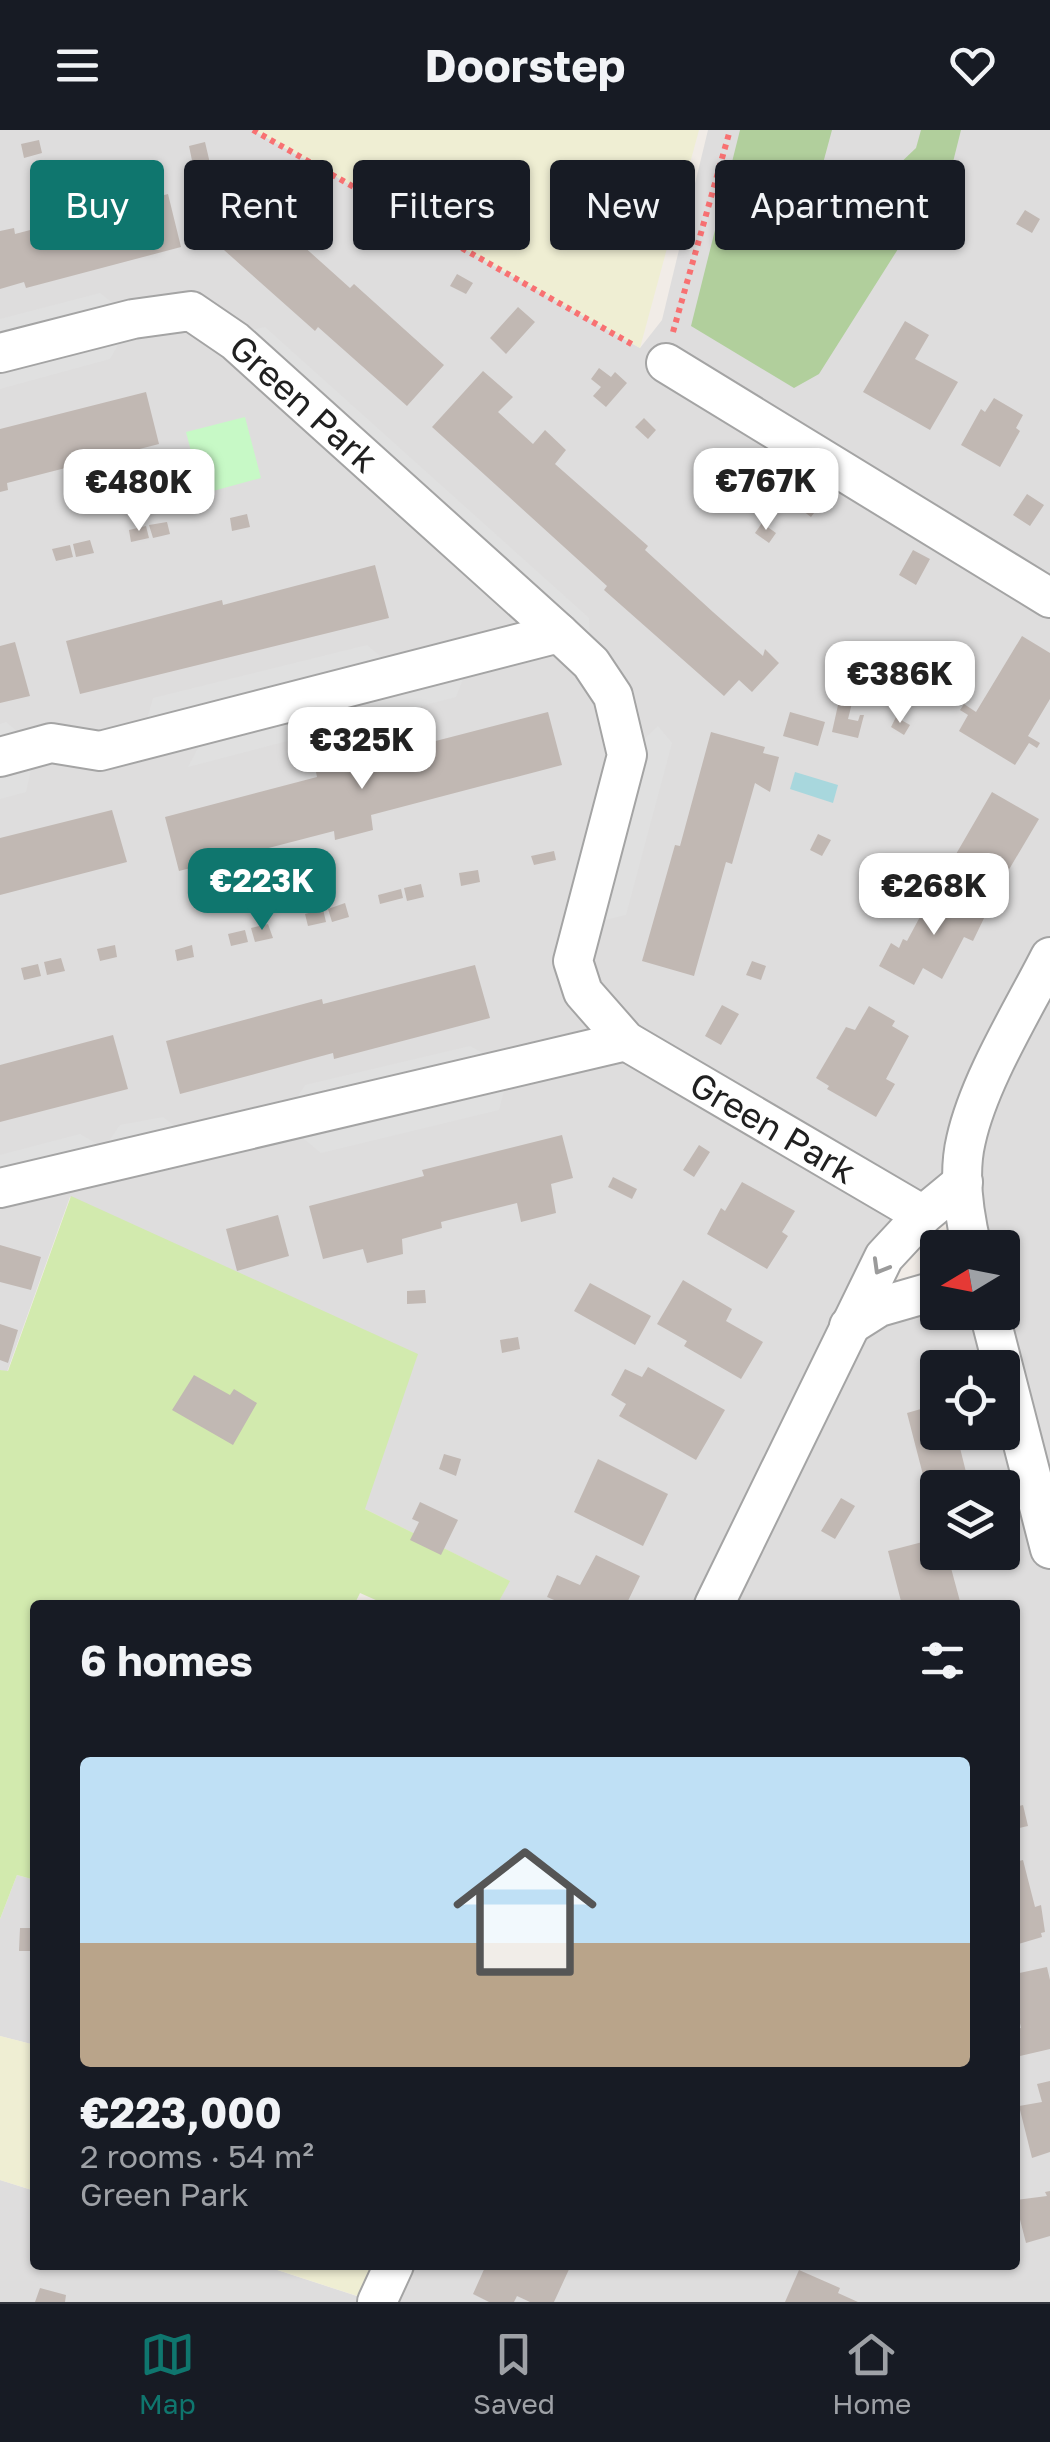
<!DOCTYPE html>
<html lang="en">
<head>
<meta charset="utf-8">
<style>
  :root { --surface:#171b24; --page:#20242c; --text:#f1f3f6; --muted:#9ea1a6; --line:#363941; --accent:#0f766e }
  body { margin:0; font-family:"Golos Text",sans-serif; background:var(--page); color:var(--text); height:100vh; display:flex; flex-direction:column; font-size:38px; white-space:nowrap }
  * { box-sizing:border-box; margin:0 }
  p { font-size:32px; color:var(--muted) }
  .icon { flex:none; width:55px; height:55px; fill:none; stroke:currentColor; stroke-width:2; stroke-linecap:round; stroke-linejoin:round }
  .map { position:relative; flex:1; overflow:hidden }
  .details { position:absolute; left:30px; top:1470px; width:990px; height:670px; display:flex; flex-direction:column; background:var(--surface); border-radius:10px; box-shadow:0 2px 8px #0004 }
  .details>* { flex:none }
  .top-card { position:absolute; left:30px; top:30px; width:990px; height:90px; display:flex; gap:20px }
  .needle { width:65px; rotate:260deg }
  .tools { position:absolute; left:920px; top:1100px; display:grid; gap:20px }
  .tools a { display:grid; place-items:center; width:100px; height:100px; border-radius:10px; background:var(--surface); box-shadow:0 2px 8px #0004; font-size:50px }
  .price { position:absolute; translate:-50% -85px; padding:0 22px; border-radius:20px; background:#fff; color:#222; font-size:32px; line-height:65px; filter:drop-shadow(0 2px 5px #0008) }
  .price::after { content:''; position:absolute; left:50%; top:60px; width:30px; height:22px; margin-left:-15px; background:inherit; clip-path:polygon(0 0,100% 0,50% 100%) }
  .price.on { background:var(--accent); color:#fff }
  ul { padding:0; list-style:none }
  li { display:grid; align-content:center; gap:20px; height:530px; padding:0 50px }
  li+li { border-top:2px solid var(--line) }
  li span { display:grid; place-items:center; height:310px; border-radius:10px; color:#555 }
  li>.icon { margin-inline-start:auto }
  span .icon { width:180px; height:180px; fill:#fffc; stroke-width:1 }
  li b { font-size:42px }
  h2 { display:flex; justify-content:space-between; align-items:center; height:120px; padding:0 50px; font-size:42px }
  .pill { padding:0 35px; border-radius:10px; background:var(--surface); box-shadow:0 2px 8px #0004; font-size:35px; line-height:90px }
  .pill.on { background:var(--accent); color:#fff }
  header { display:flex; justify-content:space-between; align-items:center; height:130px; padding:0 50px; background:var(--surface); font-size:45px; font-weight:700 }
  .dock { display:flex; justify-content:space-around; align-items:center; height:140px; border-top:2px solid var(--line); background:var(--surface); font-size:28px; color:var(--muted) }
  .dock a { display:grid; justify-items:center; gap:5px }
  .dock .on { color:var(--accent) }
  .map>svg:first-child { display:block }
  .residential { fill:#dedddd; fill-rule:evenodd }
  .farmland { fill:#efeed3 }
  .grass { fill:#d2eaae }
  .forest { fill:#b1cf9c }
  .park { fill:#c7f9c6 }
  .parking { fill:#e0e0e0 }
  .water { fill:#a8d7dd }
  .building { fill:#c1b8b3 }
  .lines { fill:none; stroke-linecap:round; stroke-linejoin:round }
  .minor-casing { stroke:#a4a4a4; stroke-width:42 }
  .path { stroke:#f87172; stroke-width:6; stroke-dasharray:5 5; stroke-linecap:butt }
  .minor { stroke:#fff; stroke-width:38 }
  .oneway { stroke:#9b9b9b }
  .labels { text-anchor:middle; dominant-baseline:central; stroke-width:9; stroke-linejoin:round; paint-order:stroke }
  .street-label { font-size:35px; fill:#202020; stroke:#fff }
</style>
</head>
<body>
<header><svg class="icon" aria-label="menu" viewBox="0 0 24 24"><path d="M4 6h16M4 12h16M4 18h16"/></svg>Doorstep<svg class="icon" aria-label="heart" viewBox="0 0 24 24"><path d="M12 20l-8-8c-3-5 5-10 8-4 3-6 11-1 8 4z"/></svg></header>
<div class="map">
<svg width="1050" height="2172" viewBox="0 0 1050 2172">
  <rect width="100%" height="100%" fill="#f1ece7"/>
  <!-- residential -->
  <path class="residential" d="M 0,0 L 253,0 L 640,218 L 662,190 L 708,0 L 1050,0 L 1050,2172 L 376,2172 L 394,2135 L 1015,2135 L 1015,1475 L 497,1475 L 509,1451 L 365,1379 L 70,1067 L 7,1242 L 0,1240 ZM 963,1053 L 972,1117 L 1002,1118 L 1002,1182 L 938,1182 L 937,1160 L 850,1194 ZM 938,1238 L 1002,1238 L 1002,1302 L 938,1302 ZM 938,1358 L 1002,1358 L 1002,1422 L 938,1422 Z
    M 17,1745 L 35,1750 L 35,1915 L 0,1906 L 0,1789 Z
    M 0,2050 L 35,2061 L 35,2135 L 262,2135 L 375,2172 L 0,2172 Z"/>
  <!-- farmland -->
  <path class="farmland" d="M 253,0 L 699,0 L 640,218 Z
    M 0,1906 L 35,1915 L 35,2061 L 0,2050 Z
    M 262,2135 L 394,2135 L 376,2172 Z"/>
  <!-- grass -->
  <path class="grass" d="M 71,1066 L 418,1224 L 365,1379 L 510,1451 L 497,1475 L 387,1475 L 360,1463 L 354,1475 L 35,1475 L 35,1750 L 17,1745 L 0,1789 L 0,1240 L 8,1241 Z"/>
  <!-- forest -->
  <path class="forest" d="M 740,0 L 832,0 L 812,74 L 828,86 L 852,79 L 916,18 L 921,0 L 961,0 L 953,32 L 819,244 L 794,258 L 691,196 Z"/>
  <!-- park -->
  <path class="park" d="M 245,287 L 261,348 L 202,364 L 186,302 Z"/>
  <!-- parking -->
  <path class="parking" d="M 100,163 L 133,189 L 110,229 L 0,259 L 0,189 Z
    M 265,197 L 589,488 L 591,533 L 228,205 Z
    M 367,515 L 401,544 L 472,526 L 456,567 L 188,637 L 211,594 L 141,610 L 153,568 Z
    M 6,592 L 36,617 L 26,662 L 0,669 L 0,594 Z
    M 658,596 L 672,613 L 626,785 L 582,796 L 627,625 Z
    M 470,916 L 510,938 L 499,980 L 321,1023 L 282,991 L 305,955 Z
    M 163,987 L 195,1012 L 0,1058 L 0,1025 L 80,1004 L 104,1018 L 120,995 Z"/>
  <!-- water -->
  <path class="water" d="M 795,642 L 838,655 L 833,673 L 790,659 Z"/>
  <!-- building -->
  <path class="building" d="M 39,10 L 42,23 L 24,28 L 21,14 Z
    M 205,12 L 212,42 L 195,45 L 189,16 Z
    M 310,60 L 319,68 L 310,79 L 300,71 Z
    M 168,64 L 181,117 L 26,158 L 24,152 L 0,159 L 0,101 L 14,98 L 15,104 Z
    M 262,79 L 350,158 L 354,154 L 444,235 L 407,276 L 318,197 L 315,201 L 224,120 Z
    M 1025,80 L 1040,89 L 1032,103 L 1016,94 Z
    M 457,144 L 473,153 L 466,164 L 450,156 Z
    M 518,177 L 535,192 L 506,224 L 490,208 Z
    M 905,191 L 929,205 L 915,229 L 958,252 L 930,300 L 863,262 Z
    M 599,238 L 611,247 L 615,242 L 627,253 L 606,277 L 593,266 L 601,257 L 591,249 Z
    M 483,241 L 513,267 L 498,282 L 533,314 L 545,300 L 566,320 L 555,334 L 648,416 L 645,420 L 713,482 L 763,526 L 765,519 L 779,533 L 752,562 L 739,550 L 724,566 L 604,460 L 607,456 L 432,297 Z
    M 146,262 L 159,314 L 7,353 L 8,360 L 0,362 L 0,299 Z
    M 994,268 L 1023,285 L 1016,298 L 1020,301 L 1000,337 L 961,315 L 981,279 L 985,282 Z
    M 644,288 L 656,300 L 648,309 L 635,297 Z
    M 703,339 L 717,351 L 709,361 L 695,349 Z
    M 813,349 L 830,362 L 811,387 L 794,374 Z
    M 1027,364 L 1044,375 L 1030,396 L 1013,385 Z
    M 247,384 L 250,397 L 232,401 L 230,388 Z
    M 167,392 L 170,404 L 153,408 L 149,395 Z
    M 762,393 L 776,403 L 769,413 L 755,403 Z
    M 146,396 L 149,408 L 131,412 L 129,400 Z
    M 90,410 L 94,423 L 76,427 L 73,414 Z
    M 70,415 L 73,427 L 56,431 L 52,419 Z
    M 913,420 L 930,429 L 916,455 L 899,445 Z
    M 375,435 L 389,488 L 80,564 L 66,511 L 222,470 L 223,475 Z
    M 1022,506 L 1050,523 L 1050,569 L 1028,606 L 1040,613 L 1037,618 L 1029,613 L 1015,635 L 959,601 L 968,585 L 960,580 L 964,574 L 976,582 Z
    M 15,512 L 30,566 L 0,573 L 0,516 Z
    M 858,512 L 877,524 L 864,546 L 845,534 Z
    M 840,566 L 853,569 L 848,589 L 858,591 L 860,585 L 864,585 L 858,608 L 832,602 Z
    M 548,582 L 562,635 L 371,685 L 373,700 L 335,710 L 334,701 L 179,741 L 165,687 L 317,647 L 316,642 Z
    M 790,582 L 825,592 L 818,616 L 783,606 Z
    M 896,587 L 910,595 L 904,605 L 891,597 Z
    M 711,602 L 765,617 L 763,623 L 779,627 L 770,662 L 755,653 L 732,734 L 726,732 L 694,846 L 642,831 L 675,715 L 680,716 Z
    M 992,662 L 1039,689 L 998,758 L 952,731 Z
    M 112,680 L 127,732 L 0,765 L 0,708 Z
    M 818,704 L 831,710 L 822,726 L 810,720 Z
    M 554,721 L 556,730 L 534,735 L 531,726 Z
    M 478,740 L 480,752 L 461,756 L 459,743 Z
    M 421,754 L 424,767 L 407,771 L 404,758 Z
    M 936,757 L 986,784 L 973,811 L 964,807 L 942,849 L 923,838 L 914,855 L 879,836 L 891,813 L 899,818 L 903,809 L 907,811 Z
    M 401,759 L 403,768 L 380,774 L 378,765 Z
    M 345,773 L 349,787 L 332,792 L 328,779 Z
    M 323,779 L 326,792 L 308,796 L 305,784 Z
    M 268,794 L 273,808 L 255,812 L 251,798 Z
    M 245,800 L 248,812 L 231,816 L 228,804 Z
    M 115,815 L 117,827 L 100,831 L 97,819 Z
    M 192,815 L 194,827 L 177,831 L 175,820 Z
    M 61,828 L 65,841 L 47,845 L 44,832 Z
    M 752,831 L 766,836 L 761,850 L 746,845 Z
    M 38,834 L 41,846 L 24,850 L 21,838 Z
    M 475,835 L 490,888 L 334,929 L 333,923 L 180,964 L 166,911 L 322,869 L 323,874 Z
    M 722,875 L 739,884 L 721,915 L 705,906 Z
    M 869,876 L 895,891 L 892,896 L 909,906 L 886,949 L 895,954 L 876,987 L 827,959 L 829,956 L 816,948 L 846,897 L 855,900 Z
    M 113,905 L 128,959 L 0,992 L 0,935 Z
    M 562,1005 L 573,1048 L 551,1054 L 556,1083 L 521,1092 L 517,1073 L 441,1092 L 442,1098 L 402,1109 L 403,1124 L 367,1133 L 363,1119 L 323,1129 L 309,1076 L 424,1046 L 422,1040 Z
    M 699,1015 L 710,1022 L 694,1047 L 683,1040 Z
    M 613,1047 L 637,1059 L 632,1069 L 608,1057 Z
    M 742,1052 L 795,1081 L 782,1102 L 788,1106 L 767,1139 L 707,1104 L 721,1078 L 725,1081 Z
    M 278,1085 L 289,1126 L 237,1141 L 226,1099 Z
    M 0,1115 L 41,1127 L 31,1160 L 0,1152 Z
    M 683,1150 L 732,1179 L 726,1191 L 763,1212 L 741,1249 L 684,1216 L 687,1211 L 657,1194 Z
    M 590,1153 L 651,1186 L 635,1215 L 574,1181 Z
    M 425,1160 L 426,1173 L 407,1174 L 407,1161 Z
    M 0,1194 L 18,1200 L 8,1233 L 0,1230 Z
    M 518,1207 L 520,1219 L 502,1223 L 500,1210 Z
    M 648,1237 L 725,1280 L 696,1330 L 619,1286 L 626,1274 L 611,1265 L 625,1239 L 642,1247 Z
    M 194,1245 L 230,1265 L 234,1259 L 257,1273 L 233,1315 L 172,1280 Z
    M 938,1274 L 938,1302 L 956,1302 L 970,1358 L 938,1358 L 938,1370 L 930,1372 L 907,1283 Z
    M 444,1324 L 461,1329 L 456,1346 L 439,1339 Z
    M 598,1329 L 668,1364 L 643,1416 L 574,1382 Z
    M 841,1368 L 855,1376 L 835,1409 L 821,1401 Z
    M 420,1372 L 458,1390 L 441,1425 L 410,1410 L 419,1392 L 412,1389 Z
    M 934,1409 L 942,1440 L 951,1438 L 961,1475 L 902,1475 L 888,1421 Z
    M 596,1425 L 640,1446 L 626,1475 L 566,1475 L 547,1467 L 557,1445 L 580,1455 Z
    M 1023,1675 L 1028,1696 L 1015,1699 L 1015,1677 Z
    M 1023,1730 L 1035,1777 L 1041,1775 L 1045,1802 L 1041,1803 L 1042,1807 L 1015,1815 L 1015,1732 Z
    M 20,1798 L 35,1798 L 35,1821 L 19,1821 Z
    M 1047,1837 L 1050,1850 L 1050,1919 L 1020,1926 L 1015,1906 L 1015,1899 L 1021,1898 L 1015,1870 L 1015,1844 Z
    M 1050,1951 L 1050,2022 L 1032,2028 L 1019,1976 L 1042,1972 L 1037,1954 Z
    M 1050,2061 L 1050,2106 L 1026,2113 L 1015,2070 L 1047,2066 L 1045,2062 Z
    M 486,2135 L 571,2135 L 554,2172 L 530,2172 L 517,2166 L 514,2172 L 489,2172 L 473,2164 Z
    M 799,2140 L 840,2158 L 838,2163 L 858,2172 L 785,2172 Z
    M 40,2158 L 66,2165 L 65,2172 L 35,2172 Z"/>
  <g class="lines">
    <defs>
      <g id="minor">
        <path id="s1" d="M 0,223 L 133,189 L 191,181 L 235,211 L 559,503"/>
        <path d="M 666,233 L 1050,468"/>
        <path id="s2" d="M 0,627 L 51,613 L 100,621 L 559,503 L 591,533 L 613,566 L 627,625 L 573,831 L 583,862 L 626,911 L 923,1085"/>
        <path d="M 0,1058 L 626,911"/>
        <path d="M 972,1118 C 964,1085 958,1043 966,1010 C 979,951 1022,882 1050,827"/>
        <path d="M 989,1182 L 1050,1419"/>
        <path d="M 849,1196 L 879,1177 L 938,1160"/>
        <path d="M 714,1475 L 884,1127 L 923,1085 L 963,1052"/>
        <path d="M 377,2172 L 394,2135"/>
      </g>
    </defs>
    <!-- minor casing -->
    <use href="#minor" class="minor-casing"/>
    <!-- path -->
    <path class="path" d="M 253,0 L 635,216
      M 673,202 L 730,0"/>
    <!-- minor -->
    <use href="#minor" class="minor"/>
  </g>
  <!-- one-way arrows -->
  <defs><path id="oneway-chevron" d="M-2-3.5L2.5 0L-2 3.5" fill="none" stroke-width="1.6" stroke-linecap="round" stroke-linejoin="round" transform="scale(2.5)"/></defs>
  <use class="oneway" href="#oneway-chevron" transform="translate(880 1137) rotate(120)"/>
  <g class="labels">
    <!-- street labels -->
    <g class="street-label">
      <text stroke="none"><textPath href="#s1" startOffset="342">Green Park</textPath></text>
      <text stroke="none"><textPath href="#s2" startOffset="1202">Green Park</textPath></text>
    </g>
  </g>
</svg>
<div class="tools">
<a><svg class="needle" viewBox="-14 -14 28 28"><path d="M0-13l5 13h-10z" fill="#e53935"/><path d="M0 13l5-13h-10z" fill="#9ea1a6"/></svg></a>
<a><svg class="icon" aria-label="locate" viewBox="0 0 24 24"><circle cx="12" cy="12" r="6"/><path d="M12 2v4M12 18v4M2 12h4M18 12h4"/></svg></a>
<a><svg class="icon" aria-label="layers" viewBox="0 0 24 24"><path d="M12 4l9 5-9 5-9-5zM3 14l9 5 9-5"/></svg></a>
</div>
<b class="price" style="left:766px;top:403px">€767K</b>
<b class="price" style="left:139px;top:404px">€480K</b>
<b class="price" style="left:900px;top:596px">€386K</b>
<b class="price" style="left:362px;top:662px">€325K</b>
<b class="price on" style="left:262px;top:803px">€223K</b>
<b class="price" style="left:934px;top:808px">€268K</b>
<div class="top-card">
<a class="pill on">Buy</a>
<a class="pill">Rent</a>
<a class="pill">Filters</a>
<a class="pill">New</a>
<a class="pill">Apartment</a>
</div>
<section class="details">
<h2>6 homes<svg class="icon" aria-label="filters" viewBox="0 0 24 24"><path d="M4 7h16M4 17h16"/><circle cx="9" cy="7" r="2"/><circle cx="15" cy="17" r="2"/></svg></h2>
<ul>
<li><span style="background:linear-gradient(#bfe0f5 60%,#b9a48a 0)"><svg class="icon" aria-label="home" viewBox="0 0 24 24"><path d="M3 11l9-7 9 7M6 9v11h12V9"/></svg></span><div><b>€223,000</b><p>2 rooms · 54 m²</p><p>Green Park</p></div></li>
</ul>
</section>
</div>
<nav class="dock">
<a class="on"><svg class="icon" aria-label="map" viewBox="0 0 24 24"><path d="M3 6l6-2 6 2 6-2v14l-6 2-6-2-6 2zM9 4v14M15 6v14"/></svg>Map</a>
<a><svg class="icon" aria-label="saved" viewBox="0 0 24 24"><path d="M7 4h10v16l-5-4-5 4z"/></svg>Saved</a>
<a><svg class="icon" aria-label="home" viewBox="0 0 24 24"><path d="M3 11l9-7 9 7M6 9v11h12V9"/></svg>Home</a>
</nav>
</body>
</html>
